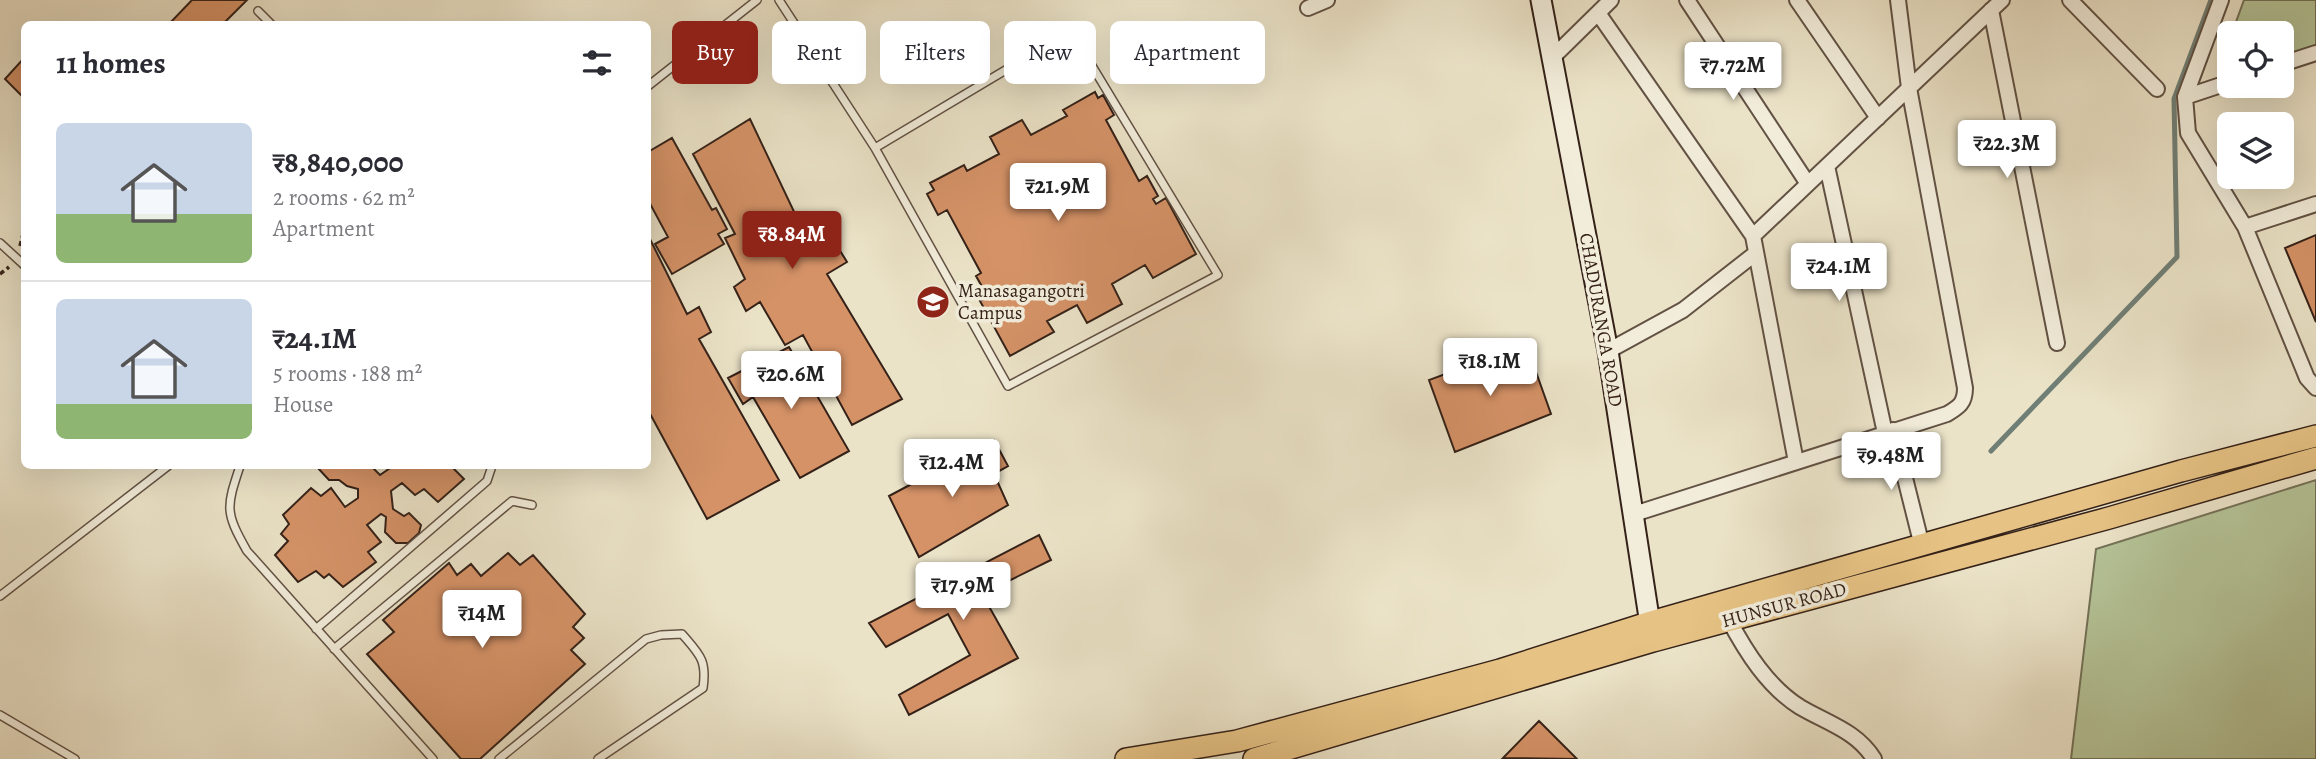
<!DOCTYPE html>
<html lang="en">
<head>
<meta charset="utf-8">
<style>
  :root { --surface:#fff; --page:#f7f7f7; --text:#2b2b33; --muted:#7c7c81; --line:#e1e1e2; --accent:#8f2418 }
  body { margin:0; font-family:Alegreya,serif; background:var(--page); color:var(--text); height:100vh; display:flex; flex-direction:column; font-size:26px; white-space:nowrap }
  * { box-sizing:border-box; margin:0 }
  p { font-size:23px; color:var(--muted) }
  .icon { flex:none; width:38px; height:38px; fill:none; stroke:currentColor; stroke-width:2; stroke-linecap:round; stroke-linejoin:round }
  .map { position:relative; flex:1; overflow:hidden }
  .drawer { position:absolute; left:21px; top:21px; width:630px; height:448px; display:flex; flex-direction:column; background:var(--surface); border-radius:10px; box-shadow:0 7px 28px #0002 }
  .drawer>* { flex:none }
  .hud { position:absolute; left:672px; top:21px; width:665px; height:63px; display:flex; gap:14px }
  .fabs { position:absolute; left:2217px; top:21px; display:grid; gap:14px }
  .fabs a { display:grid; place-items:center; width:77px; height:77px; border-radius:10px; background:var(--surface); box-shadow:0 7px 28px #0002; font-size:35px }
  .price { position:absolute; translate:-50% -60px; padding:0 16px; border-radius:7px; background:#fff; color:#222; font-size:23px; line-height:46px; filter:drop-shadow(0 2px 4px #0008) }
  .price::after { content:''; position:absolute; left:50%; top:42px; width:21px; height:16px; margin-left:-10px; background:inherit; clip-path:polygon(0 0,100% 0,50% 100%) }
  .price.selected { background:var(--accent); color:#fff }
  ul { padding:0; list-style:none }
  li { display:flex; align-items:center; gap:21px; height:175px; padding:0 35px }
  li+li { border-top:2px solid var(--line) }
  li span { display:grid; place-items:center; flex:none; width:196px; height:140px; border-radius:10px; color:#555 }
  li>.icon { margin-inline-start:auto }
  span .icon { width:84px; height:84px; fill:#fffc; stroke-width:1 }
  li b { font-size:30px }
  h2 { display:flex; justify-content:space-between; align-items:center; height:84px; padding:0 35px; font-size:30px }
  .pill { padding:0 24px; border-radius:10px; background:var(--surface); box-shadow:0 7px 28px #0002; font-size:24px; line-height:63px }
  .pill.selected { background:var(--accent); color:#fff }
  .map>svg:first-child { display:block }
  .green { fill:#b5c498; stroke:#747258; stroke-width:2 }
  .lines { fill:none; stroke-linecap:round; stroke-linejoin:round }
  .stream { stroke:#707f76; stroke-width:5 }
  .building { fill:#d59267; stroke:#342118; stroke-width:2 }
  .lane-casing { stroke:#625244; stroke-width:10 }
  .street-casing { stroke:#625244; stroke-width:18 }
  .secondary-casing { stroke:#342118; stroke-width:23 }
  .primary-casing { stroke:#342118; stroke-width:24 }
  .path { stroke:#342118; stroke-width:3.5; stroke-dasharray:5 3.5; stroke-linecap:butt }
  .lane { stroke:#f2eddb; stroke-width:7 }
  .street { stroke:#f2eddb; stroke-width:14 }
  .secondary { stroke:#f2eddb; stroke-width:19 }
  .primary { stroke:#e6c284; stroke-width:21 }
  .labels { text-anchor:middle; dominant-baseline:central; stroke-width:7; stroke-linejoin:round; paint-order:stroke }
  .poi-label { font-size:19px; fill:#342118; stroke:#f2eddb; text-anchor:start }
  .street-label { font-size:19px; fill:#342118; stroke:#f2eddb }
</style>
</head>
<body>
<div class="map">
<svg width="2316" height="759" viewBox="0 0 2316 759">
  <rect width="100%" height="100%" fill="#ebe3c8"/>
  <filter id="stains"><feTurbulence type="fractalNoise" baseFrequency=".00286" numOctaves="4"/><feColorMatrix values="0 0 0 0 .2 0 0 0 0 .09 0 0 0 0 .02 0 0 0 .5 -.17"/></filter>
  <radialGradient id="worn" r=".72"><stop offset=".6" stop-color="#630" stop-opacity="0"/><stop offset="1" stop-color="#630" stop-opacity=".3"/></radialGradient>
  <!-- green -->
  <path class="green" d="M 2244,0 L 2316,0 L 2316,45 L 2282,57 L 2282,33 L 2232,33 Z
    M 2316,480 L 2316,759 L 2071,759 L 2096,549 Z"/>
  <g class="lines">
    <!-- stream -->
    <path class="stream" d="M 1991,451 L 2177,257 L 2174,99 L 2211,0"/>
  </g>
  <!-- building -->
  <path class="building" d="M 192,0 L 247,0 L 223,24 L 169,24 Z
    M 24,58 L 24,98 L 5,79 Z
    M 1095,92 L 1098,98 L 1103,95 L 1114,115 L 1106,120 L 1139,181 L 1147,176 L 1158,196 L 1153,199 L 1156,204 L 1166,198 L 1196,254 L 1153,278 L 1145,265 L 1112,284 L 1122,304 L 1087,323 L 1077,305 L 1047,321 L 1054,332 L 1010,356 L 980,301 L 988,297 L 976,276 L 981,273 L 947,210 L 938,215 L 927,194 L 934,190 L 930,183 L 964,165 L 967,171 L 999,154 L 990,137 L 1022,120 L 1031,135 L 1067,116 L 1063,110 Z
    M 750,119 L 807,239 L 826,228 L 847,262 L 827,274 L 902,399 L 852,425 L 803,335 L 785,345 L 760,302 L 746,311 L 734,287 L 745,279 L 725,238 L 735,234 L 693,154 Z
    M 672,138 L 712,210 L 716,208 L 727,229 L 718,234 L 724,244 L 672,274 L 655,244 L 668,237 L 648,200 L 648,152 Z
    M 648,235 L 687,314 L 699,307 L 711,332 L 699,339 L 779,480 L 707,519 L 648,410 Z
    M 2316,235 L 2316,322 L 2285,248 Z
    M 1526,344 L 1551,414 L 1455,452 L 1429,380 Z
    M 789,347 L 849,451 L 800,478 L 753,397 L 743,404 L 728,378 Z
    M 994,440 L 1008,466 L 994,474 L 1008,505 L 919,557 L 889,496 Z
    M 316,466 L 371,466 L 380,475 L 390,468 L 388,466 L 454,466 L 452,467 L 464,479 L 438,502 L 424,489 L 415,495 L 402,483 L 391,491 L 393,509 L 404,516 L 409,513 L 421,525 L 419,533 L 408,543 L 396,543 L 385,532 L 386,517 L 381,514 L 367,525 L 381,542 L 368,552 L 376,562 L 343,587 L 329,574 L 324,578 L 316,571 L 298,582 L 275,555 L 288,541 L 281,534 L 289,524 L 283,515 L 311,488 L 321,496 L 331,488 L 345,507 L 358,498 L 358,489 L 347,486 L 339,480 L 329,480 Z
    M 1039,535 L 1051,560 L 982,594 L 1018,658 L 909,715 L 899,695 L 970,655 L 948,614 L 886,647 L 869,623 Z
    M 508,553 L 520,565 L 533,555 L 585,614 L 573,627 L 584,638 L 571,650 L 585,664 L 480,759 L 461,759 L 367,654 L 394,632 L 383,620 L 449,563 L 457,575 L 471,564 L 481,576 Z
    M 1539,721 L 1577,759 L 1503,758 Z"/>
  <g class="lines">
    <defs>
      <path id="lane" d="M 779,0 L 875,148 L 1008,386 L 1218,275 L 1071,31 L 875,148
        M 258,11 L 271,24
        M 648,86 L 757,0
        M 0,243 L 24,265
        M 240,466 C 226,508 225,512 247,551 L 433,759
        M 0,596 L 168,466
        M 316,629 L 487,481 L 492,466
        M 334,649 L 512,501 L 532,505
        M 0,715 L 75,759
        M 499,759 L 646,639 L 661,635 L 682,634 C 700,655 707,660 703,688 L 598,759"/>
      <path id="street" d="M 1687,0 L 1808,184
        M 1797,0 L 1878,118
        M 2070,0 L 2157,89
        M 2221,0 L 2185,97 L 2188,133 L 2245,227 L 2307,378 L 2316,388
        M 1308,8 L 1327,0
        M 1991,10 L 2057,343
        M 1598,13 L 1753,236 L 1796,462
        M 1553,57 L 1611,0
        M 2282,64 L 2316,53
        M 2185,97 L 2230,82
        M 1827,166 L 1885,433
        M 2245,227 L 2316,204
        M 1753,236 L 2002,0
        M 1608,351 L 1683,310 L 1756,253
        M 1893,430 L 1922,546
        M 1634,514 L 1947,414 C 1959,407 1965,403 1965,388 L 1909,88 L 1898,0
        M 1729,620 C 1746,652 1768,687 1800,707 C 1827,723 1857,731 1874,759"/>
      <path id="secondary" d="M 1541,0 L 1608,351 L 1652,637"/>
      <path id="primary" d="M 1126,759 L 1237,741 L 1500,670 L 1651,622 L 2181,471 L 2316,436
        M 1254,759 L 1653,641 L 2109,518 L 2316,458"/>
    </defs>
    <!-- lane casing -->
    <use href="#lane" class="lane-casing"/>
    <!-- street casing -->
    <use href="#street" class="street-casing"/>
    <!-- secondary casing -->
    <use href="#secondary" class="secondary-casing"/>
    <!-- primary casing -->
    <use href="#primary" class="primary-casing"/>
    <!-- path -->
    <path class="path" d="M 20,246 L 24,230
      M 0,274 L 9,267"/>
    <!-- lane -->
    <use href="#lane" class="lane"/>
    <!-- street -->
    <use href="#street" class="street"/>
    <!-- secondary -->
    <use href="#secondary" class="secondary"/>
    <!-- primary -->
    <use href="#primary" class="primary"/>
  </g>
  <!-- icons -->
  <defs>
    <symbol id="university-disc" viewBox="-11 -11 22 22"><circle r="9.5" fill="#8f2418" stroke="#f2eddb"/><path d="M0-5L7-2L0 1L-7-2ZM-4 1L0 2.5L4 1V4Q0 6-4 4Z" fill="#fff"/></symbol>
  </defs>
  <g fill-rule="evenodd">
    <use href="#university-disc" x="914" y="283" width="38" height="38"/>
  </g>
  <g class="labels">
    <!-- poi labels -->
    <g class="poi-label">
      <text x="958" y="291">Manasagangotri<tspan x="958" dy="22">Campus</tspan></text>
    </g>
    <!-- street labels -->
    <g class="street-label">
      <text transform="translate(1601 320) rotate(80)">CHADURANGA ROAD</text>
      <text transform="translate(1784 605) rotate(-15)">HUNSUR ROAD</text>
    </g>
  </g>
  <rect width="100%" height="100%" filter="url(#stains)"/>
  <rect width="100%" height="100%" fill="url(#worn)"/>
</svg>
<div class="fabs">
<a><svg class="icon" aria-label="locate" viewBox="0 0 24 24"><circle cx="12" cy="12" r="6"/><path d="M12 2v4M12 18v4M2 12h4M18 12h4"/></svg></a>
<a><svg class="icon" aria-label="layers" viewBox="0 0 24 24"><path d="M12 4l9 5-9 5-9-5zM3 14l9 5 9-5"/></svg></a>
</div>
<b class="price" style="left:1733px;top:102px">₹7.72M</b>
<b class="price" style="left:2007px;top:180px">₹22.3M</b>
<b class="price" style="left:1058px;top:223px">₹21.9M</b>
<b class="price selected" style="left:792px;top:271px">₹8.84M</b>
<b class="price" style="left:1839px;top:303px">₹24.1M</b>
<b class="price" style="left:1490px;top:398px">₹18.1M</b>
<b class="price" style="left:791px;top:411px">₹20.6M</b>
<b class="price" style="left:1891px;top:492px">₹9.48M</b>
<b class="price" style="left:952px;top:499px">₹12.4M</b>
<b class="price" style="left:963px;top:622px">₹17.9M</b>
<b class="price" style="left:482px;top:650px">₹14M</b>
<div class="hud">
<a class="pill selected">Buy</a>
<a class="pill">Rent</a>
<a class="pill">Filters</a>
<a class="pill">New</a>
<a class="pill">Apartment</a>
</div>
<section class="drawer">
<h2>11 homes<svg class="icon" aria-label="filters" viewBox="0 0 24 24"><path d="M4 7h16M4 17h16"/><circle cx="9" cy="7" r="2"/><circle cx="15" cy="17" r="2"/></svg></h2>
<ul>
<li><span style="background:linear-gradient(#c9d6e8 65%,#8fb573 0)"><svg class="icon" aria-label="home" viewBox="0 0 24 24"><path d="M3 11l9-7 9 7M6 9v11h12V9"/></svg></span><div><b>₹8,840,000</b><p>2 rooms · 62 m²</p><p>Apartment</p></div></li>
<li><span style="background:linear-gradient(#c9d6e8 75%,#8fb573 0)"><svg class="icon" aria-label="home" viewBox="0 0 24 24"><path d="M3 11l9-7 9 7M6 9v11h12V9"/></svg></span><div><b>₹24.1M</b><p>5 rooms · 188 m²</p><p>House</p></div></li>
</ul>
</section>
</div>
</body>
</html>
